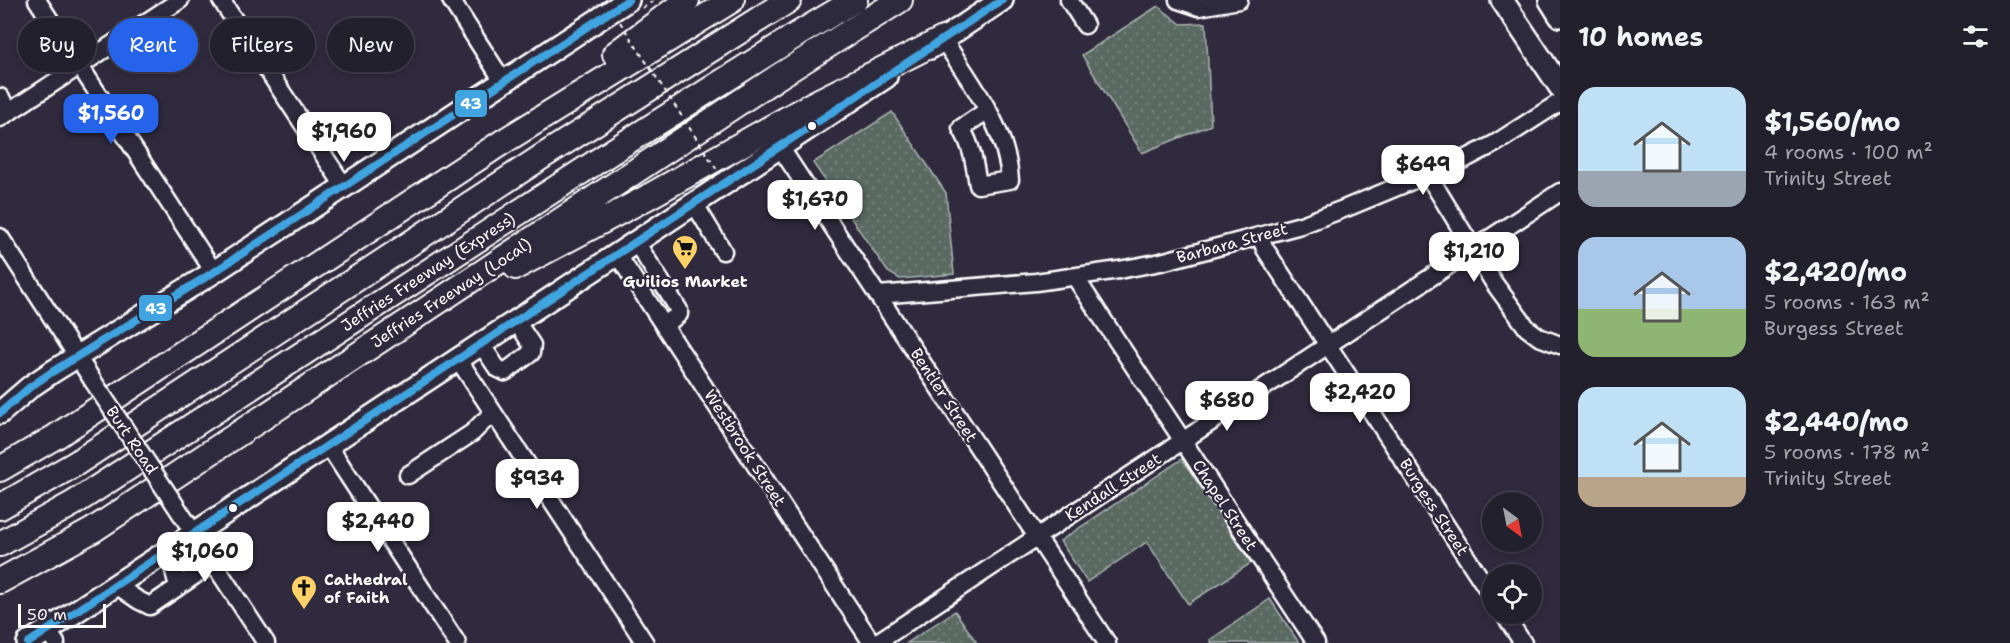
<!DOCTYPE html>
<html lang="en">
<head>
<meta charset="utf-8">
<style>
  :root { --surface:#23202e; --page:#2b2836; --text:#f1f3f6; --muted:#a3a3aa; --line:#403e4a; --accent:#2563eb }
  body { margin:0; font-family:"Shantell Sans",sans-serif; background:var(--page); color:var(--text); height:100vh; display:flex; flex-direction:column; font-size:22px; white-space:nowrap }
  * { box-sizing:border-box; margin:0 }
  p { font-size:20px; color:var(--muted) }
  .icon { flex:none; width:33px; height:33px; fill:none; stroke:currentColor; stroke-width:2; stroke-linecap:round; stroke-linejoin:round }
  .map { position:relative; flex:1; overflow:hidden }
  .drawer { display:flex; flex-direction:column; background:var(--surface); width:450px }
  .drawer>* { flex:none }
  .top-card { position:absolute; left:18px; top:18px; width:570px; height:54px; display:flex; gap:12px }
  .needle { width:39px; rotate:148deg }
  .controls { position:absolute; left:1482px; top:492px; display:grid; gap:12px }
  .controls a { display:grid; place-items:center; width:60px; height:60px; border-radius:50%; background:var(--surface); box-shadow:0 3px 9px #0003,0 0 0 2px var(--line); font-size:30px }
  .scale { position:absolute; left:18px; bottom:15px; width:88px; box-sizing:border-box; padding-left:6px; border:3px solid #fff; border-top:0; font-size:16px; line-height:21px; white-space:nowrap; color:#fff; -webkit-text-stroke:4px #2f2a3d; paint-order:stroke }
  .price { position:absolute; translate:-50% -51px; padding:0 14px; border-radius:12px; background:#fff; color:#222; font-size:20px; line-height:39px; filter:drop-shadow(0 2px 3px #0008) }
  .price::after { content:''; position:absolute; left:50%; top:36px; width:18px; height:14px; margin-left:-9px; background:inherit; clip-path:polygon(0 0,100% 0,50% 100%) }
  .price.selected { background:var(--accent); color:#fff }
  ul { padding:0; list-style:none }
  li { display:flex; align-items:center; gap:18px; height:150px; padding:0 18px }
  li span { display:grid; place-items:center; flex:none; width:168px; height:120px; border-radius:18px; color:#555 }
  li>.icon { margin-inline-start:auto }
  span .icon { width:72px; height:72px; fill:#fffc; stroke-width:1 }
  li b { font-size:26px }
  h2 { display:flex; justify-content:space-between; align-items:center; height:72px; padding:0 18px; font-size:26px }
  .pill { padding:0 21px; border-radius:27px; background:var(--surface); box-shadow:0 3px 9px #0003,0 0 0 2px var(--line); font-size:21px; line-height:54px }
  .pill.selected { background:var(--accent); color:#fff }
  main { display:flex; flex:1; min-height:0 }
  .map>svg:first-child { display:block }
  .grass { fill:url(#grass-dots); stroke:#acb5b1; stroke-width:1.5 }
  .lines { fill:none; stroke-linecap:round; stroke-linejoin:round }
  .minor-casing { stroke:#fff; stroke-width:21 }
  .major-casing { stroke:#fff; stroke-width:26 }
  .highway-casing { stroke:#fff; stroke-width:28 }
  .path { stroke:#fff; stroke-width:2; stroke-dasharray:4.5 4.5; stroke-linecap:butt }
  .minor { stroke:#2f2a3d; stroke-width:16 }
  .major { stroke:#2f2a3d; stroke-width:21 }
  .highway { stroke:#2f2a3d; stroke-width:24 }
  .minor-bridge-casing { stroke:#fff; stroke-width:21; stroke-linecap:butt }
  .path-bridge { stroke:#fff; stroke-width:2; stroke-dasharray:4.5 4.5; stroke-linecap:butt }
  .minor-bridge { stroke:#2f2a3d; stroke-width:16 }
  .bus-1-casing { stroke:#2f2a3d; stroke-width:12 }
  .bus-1 { stroke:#40a4e0; stroke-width:8 }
  .bus-dot { fill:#fff; stroke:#2f2a3d; stroke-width:2 }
  .labels { text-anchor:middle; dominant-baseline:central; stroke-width:5; stroke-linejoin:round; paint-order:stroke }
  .street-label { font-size:16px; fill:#fff; stroke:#2f2a3d }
  .poi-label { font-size:16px; font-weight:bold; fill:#fff; stroke:#2f2a3d }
  .line-badge { stroke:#2f2a3d; stroke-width:2 }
  .badge-label { font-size:16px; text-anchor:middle; font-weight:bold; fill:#fff }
</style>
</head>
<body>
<main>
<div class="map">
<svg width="1560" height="643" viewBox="0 0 1560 643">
  <defs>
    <pattern id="grass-dots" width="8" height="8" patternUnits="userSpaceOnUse" patternTransform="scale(1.5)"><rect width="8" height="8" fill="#5a6b63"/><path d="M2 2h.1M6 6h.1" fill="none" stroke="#73817a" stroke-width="1.8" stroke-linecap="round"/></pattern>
  </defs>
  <rect width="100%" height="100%" fill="#2f2a3d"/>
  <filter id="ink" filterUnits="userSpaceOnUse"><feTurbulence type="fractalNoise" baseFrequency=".0167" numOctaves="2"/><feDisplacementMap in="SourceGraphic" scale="12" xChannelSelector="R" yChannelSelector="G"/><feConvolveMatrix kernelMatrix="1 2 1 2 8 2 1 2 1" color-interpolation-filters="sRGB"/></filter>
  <g filter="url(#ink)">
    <!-- grass -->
    <path class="grass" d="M 1158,6 L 1181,24 L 1206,23 L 1211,125 L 1142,153 L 1082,55 Z
      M 892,112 L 946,193 L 954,274 L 900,279 L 888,272 L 813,163 Z
      M 1182,459 L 1251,563 L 1188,604 L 1147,542 L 1087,582 L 1060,541 Z
      M 1270,599 L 1299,643 L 1212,643 L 1210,640 Z
      M 955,611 L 977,643 L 907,643 Z"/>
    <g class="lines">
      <defs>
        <path id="minor" d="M 37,0 L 214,272
          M 221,0 L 344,186
          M 451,0 L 503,81
          M 1069,0 L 1085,25
          M 1178,0 L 1199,7 L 1239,0
          M 943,39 C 970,82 1007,127 1010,180 L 978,185 C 975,166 972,145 961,128 L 988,110
          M 0,97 L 10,112
          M 0,118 L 180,0
          M 780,147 L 1107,643
          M 1428,175 L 1494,283 L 1527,328 L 1539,337 L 1560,345
          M 694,203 L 723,251
          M 1260,236 L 1265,249 L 1492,596
          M 0,237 L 93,381
          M 636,242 L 679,310 L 679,314 L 665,325
          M 617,254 L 872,643
          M 1075,277 L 1316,643
          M 878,295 L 1036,282 L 1119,270 L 1161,262 L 1301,225 L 1346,208 L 1467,158 L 1496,143 L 1560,102
          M 481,344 L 497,368 L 505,372 L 531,353 L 532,345 L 516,321
          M 458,359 L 645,643
          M 328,445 L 457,643
          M 408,475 L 472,433 L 484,421 L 494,414
          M 174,503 L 266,643
          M 116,585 L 138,600 L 150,606 L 178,587 L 169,550
          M 178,587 L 213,563
          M 1504,614 L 1523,643
          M 47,630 L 56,643
          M 876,643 L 1560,192"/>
        <path id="major" d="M 1502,0 L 1560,87
          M 1550,0 L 1560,16
          M 930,48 L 1002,0
          M 0,413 L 30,387 L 52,372 L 214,272 L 628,0
          M 28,643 L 886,77"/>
        <path id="highway" d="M 615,54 L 687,0
          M 516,267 L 646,198 L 813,104 L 943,39
          M 0,469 L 55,437 L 501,143 L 732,0
          M 0,507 L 75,464 L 543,156 L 789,0
          M 0,544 L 74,503 L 619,147 L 798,34 L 855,0
          M 0,581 L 93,530 L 776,78 L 900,0"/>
      </defs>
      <!-- minor casing -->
      <use href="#minor" class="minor-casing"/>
      <!-- major casing -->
      <use href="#major" class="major-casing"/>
      <!-- highway casing -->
      <use href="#highway" class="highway-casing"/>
      <!-- path -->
      <path class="path" d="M 642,8 L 655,0"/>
      <!-- minor -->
      <use href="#minor" class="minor"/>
      <!-- major -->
      <use href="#major" class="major"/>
      <!-- highway -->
      <use href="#highway" class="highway"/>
      <defs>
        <path id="minor-bridge" d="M 93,381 L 174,503"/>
      </defs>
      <!-- minor-bridge casing -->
      <use href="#minor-bridge" class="minor-bridge-casing"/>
      <!-- path-bridge -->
      <path class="path-bridge" d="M 620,22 L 719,173"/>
      <!-- minor-bridge -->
      <use href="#minor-bridge" class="minor-bridge"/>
      <defs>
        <path id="bus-1" d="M 0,413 L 30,387 L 52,372 L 214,272 L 628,0
          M 28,643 L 1002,0"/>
      </defs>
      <!-- bus-1 casing -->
      <use href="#bus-1" class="bus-1-casing"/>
      <!-- bus-1 -->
      <use href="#bus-1" class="bus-1"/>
    </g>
  </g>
  <!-- icons -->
  <defs>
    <symbol id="supermarket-pin" viewBox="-11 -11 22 30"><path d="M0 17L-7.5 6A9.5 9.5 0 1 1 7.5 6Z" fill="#ffd166" stroke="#2f2a3d"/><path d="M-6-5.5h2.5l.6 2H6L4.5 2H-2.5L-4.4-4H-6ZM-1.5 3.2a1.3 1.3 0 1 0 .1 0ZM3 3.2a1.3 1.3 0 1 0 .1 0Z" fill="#111"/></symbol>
    <symbol id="church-pin" viewBox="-11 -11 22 30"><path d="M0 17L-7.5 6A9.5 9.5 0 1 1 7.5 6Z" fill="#ffd166" stroke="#2f2a3d"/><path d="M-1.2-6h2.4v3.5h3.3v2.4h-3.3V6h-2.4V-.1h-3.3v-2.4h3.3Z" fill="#111"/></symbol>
  </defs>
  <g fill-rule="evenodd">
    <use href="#supermarket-pin" x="670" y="233" width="30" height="40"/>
    <use href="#church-pin" x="289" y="573" width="30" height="40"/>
  </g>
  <!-- markers -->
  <g class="bus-dot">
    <circle cx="812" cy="126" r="5"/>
    <circle cx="233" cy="508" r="5"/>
  </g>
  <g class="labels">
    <!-- street labels -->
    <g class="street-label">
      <text transform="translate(1232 243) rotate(-15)">Barbara Street</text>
      <text transform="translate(428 272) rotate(-33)">Jeffries Freeway (Express)</text>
      <text transform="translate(451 293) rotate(-33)">Jeffries Freeway (Local)</text>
      <text transform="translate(944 395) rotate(57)">Bentler Street</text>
      <text transform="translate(132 440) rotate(56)">Burt Road</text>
      <text transform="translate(745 448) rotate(57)">Westbrook Street</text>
      <text transform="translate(1113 487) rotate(-33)">Kendall Street</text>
      <text transform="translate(1225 505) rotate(57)">Chapel Street</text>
      <text transform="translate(1434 507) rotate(57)">Burgess Street</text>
    </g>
    <!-- poi labels -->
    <g class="poi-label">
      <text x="685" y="281">Guilios Market</text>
      <text x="324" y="579" text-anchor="start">Cathedral<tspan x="324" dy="18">of Faith</tspan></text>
    </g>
  </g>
  <g class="line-badge">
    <rect x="454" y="89" width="34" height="29" rx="6" fill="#40a4e0"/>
    <rect x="138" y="294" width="35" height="28" rx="6" fill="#40a4e0"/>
  </g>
  <g class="badge-label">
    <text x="471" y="109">43</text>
    <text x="156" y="314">43</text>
  </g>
</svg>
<div class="controls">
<a><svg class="needle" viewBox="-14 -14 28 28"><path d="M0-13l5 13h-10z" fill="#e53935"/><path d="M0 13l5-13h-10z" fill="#a3a3aa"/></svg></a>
<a><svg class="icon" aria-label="locate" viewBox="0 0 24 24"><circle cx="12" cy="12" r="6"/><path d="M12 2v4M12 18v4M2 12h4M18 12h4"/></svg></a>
</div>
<div class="scale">50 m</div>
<b class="price selected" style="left:111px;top:145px">$1,560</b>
<b class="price" style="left:344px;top:163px">$1,960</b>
<b class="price" style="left:1423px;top:196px">$649</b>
<b class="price" style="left:815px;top:231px">$1,670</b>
<b class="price" style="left:1474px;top:283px">$1,210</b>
<b class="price" style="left:1360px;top:424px">$2,420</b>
<b class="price" style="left:1227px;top:432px">$680</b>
<b class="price" style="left:537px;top:510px">$934</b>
<b class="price" style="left:378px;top:553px">$2,440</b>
<b class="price" style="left:205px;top:583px">$1,060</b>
<div class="top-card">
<a class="pill">Buy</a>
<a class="pill selected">Rent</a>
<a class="pill">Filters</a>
<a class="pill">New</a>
</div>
</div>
<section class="drawer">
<h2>10 homes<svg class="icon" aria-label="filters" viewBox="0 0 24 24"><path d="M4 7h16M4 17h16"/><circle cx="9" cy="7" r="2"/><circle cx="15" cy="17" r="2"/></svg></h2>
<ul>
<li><span style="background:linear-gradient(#bfe0f5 70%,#9aa5b1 0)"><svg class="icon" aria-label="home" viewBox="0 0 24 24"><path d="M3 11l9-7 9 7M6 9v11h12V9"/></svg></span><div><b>$1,560/mo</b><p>4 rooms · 100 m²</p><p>Trinity Street</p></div></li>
<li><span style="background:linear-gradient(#a9c7e8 60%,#8fb573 0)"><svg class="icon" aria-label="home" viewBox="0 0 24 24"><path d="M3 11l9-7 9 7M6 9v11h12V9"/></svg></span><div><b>$2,420/mo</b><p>5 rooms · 163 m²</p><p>Burgess Street</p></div></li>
<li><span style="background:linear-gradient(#bfe0f5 75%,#b9a48a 0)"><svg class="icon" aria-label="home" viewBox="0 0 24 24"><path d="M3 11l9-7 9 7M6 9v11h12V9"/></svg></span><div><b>$2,440/mo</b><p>5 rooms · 178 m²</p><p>Trinity Street</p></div></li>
</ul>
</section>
</main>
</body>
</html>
